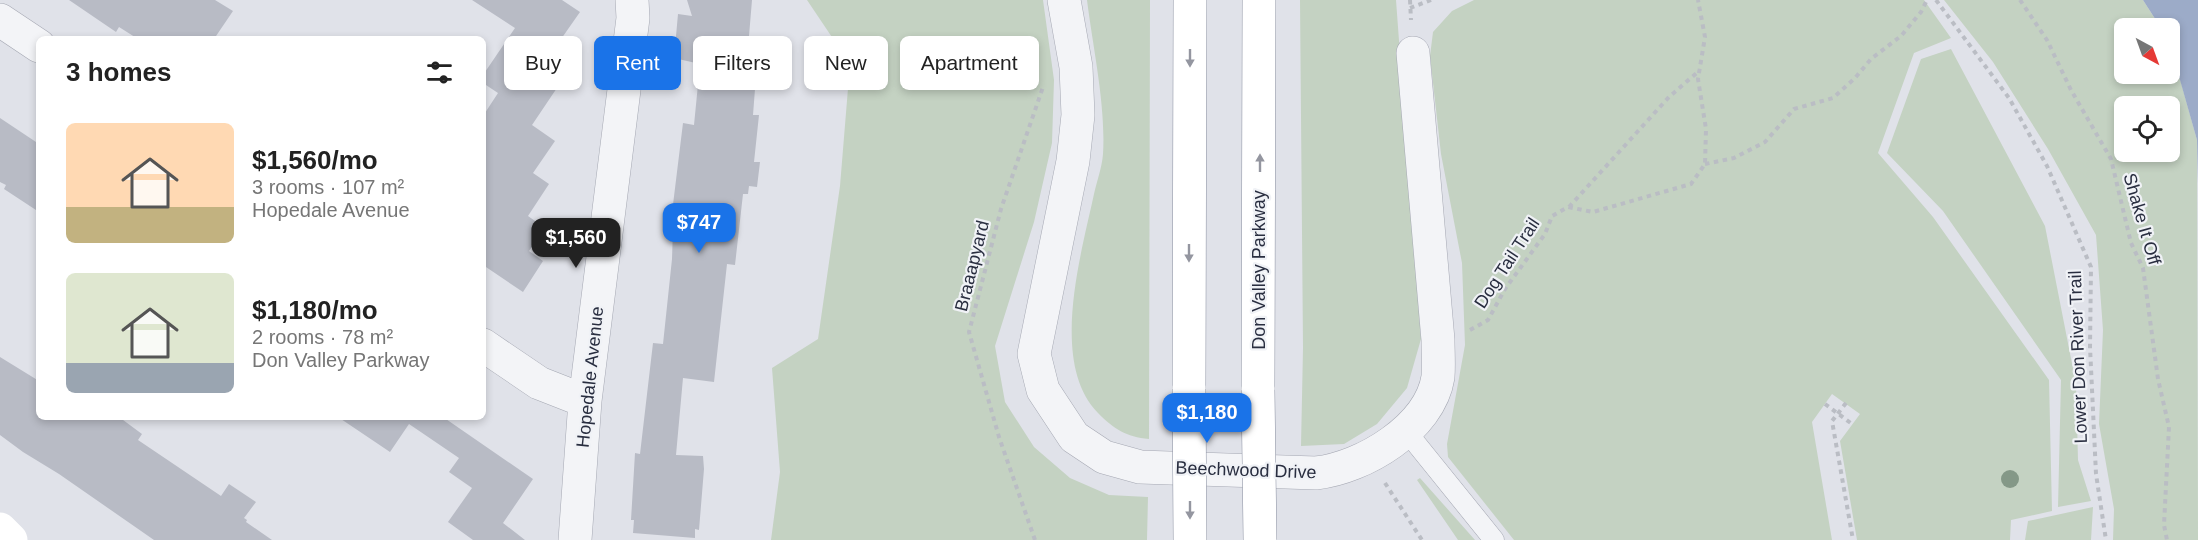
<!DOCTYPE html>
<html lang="en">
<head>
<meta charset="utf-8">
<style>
  :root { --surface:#fff; --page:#f2f2f2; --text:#222; --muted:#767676; --accent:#1a73e8 }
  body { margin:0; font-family:Arial,sans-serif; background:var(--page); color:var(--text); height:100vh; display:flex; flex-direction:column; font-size:22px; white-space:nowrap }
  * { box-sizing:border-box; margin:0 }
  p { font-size:20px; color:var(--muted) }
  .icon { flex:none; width:33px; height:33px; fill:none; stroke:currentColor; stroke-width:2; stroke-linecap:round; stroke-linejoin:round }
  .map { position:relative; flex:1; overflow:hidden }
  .drawer { position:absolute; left:36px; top:36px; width:450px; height:384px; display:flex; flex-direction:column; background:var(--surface); border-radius:9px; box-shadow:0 3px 9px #0003 }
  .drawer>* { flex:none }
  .hud { position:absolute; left:504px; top:36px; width:570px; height:54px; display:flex; gap:12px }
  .needle { width:39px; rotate:139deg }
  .buttons { position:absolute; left:2114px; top:18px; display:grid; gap:12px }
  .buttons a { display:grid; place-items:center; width:66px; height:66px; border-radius:9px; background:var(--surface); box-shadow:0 3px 9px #0003; font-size:30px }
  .price { position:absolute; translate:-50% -51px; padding:0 14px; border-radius:12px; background:var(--accent); color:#fff; font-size:20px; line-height:39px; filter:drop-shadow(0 2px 3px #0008) }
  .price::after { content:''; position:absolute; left:50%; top:36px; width:18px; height:14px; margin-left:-9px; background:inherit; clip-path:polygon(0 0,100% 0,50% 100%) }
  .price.on { background:#222; color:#fff }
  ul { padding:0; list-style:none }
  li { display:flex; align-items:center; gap:18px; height:150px; padding:0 30px }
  li span { display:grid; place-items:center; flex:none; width:168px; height:120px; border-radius:9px; color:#555 }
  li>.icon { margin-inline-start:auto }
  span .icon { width:72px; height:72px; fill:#fffc; stroke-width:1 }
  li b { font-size:26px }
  h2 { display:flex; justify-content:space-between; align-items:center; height:72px; padding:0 30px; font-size:26px }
  .tag { padding:0 21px; border-radius:9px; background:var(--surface); box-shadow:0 3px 9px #0003; font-size:21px; line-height:54px }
  .tag.on { background:var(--accent); color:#fff }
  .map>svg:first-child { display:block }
  .green { fill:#c4d2c2; fill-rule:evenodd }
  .water { fill:#9cabc8 }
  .building { fill:#b8bbc5 }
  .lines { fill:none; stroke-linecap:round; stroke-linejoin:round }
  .service-casing { stroke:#a5a8b3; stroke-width:21 }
  .minor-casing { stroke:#a5a8b3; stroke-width:34 }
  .motorway-casing { stroke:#888e9f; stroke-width:34 }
  .path { stroke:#babdc4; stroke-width:4; stroke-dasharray:4.5 4.5; stroke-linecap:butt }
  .service { stroke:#f3f4f7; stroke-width:20 }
  .minor { stroke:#f3f4f7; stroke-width:33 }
  .secondary { stroke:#fff; stroke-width:33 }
  .motorway { stroke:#fff; stroke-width:33 }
  .motorway-bridge-casing { stroke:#888e9f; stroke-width:34; stroke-linecap:butt }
  .motorway-bridge { stroke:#fff; stroke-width:33 }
  .tree { fill:#849887 }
  .oneway { fill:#9496a0 }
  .labels { text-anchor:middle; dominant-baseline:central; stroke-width:4.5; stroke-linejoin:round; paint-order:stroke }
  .street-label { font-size:18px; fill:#292e40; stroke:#f0f2f6 }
</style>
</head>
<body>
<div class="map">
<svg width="2198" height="540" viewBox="0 0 2198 540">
  <rect width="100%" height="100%" fill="#e0e2e9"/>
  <!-- green -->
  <path class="green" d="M 807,0 L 1043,0 L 1054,80 L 1052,143 L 1034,222 L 995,346 L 1005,402 L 1034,447 L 1070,478 L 1109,495 L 1148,497 L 1147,540 L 771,540 L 780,472 L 772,368 L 818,339 L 840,186 L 850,64 Z
    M 1087,0 L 1150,0 L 1149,439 C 1126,437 1114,429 1098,413 C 1049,363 1081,255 1094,194 C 1097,181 1102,167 1103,154 C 1106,106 1093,48 1087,0 Z
    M 1300,0 L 1396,0 L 1421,339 L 1407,388 L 1377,424 L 1344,444 L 1301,446 L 1303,348 Z
    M 1474,0 L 1924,0 L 1951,38 L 1914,53 L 1878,153 L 1933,217 L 2049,380 L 2052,511 L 2011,520 L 2010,540 L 1857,540 L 1840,441 L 1860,414 L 1832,394 L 1812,422 L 1832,540 L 1514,540 L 1448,457 L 1447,444 L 1465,345 L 1462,263 L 1441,154 L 1430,56 L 1433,32 L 1452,11 Z
    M 1944,0 L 2143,0 L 2161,28 L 2124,28 L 2124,74 L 2169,74 L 2169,41 L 2170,43 L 2197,140 L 2198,540 L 2113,540 L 2114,509 L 2099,424 L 2103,330 L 2096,235 L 2048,149 L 1993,62 ZM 2124,106 L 2169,106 L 2169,152 L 2124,152 Z
    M 1951,49 L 2045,226 L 2076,384 L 2078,460 L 2091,501 L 2058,507 L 2061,380 L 1943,211 L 1887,153 L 1921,59 Z
    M 1420,478 L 1475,540 L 1458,540 L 1417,480 Z
    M 2093,507 L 2091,540 L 2025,540 L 2028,521 Z"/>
  <!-- water -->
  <path class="water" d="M 2143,0 L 2198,0 L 2198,184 L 2197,140 L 2169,41 L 2169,28 L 2161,28 Z"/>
  <!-- building -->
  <path class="building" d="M 69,0 L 215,0 L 233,11 L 214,39 L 138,39 L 119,27 L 116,32 Z
    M 472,0 L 562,0 L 580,12 L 545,62 L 565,76 L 532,125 L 555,141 L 533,173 L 549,184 L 528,216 L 545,228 L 529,251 L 543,261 L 523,292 L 483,265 L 483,116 L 498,93 L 483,83 L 483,75 L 515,28 Z
    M 687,0 L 752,0 L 749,36 L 759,37 L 753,115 L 759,115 L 754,162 L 760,162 L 757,187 L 749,186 L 748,194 L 743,194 L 735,265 L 727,264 L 714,382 L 683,378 L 676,455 L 703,456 L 704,469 L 699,530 L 695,529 L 695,538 L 633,533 L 634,520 L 631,520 L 635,453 L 640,454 L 653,343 L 663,344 L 672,259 L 673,229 L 670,229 L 683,123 L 694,125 L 700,64 L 674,58 L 678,14 L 692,16 Z
    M 0,118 L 39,144 L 39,212 L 4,189 L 6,185 L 0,182 Z
    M 0,357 L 39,381 L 39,417 L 119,417 L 142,434 L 138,440 L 221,496 L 229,484 L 256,502 L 244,518 L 247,520 L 246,522 L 272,540 L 154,540 L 59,474 L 23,452 L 0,435 Z
    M 338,417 L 443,417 L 533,479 L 503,523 L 525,540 L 473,540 L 448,522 L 472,488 L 449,472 L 459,458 L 409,424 L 390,452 Z"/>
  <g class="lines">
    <defs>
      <path id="service" d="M 1406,431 L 1494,540"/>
      <path id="minor" d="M 1064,0 L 1076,67 L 1078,115 L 1073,161 L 1034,354 L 1043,390 L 1074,437 L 1104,457 L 1140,467 L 1316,473 C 1363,468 1430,428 1438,377 C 1439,365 1438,352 1438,340 L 1413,53
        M 0,20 L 39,46
        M 483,345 L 539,383 L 585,401
        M 575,540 L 585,401 L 633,18 L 632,0"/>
      <path id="motorway" d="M 1189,389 L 1190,0
        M 1258,390 L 1259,0"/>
    </defs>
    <!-- service casing -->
    <use href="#service" class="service-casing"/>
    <!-- minor casing -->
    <use href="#minor" class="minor-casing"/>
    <!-- motorway casing -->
    <use href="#motorway" class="motorway-casing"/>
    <!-- path -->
    <path class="path" d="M 1410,0 L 1411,20
      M 1936,0 L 2009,98 L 2047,166 L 2091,267 L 2090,347 L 2096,474 L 2106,540
      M 2020,0 L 2047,40 L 2071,90 L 2111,159 L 2131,243 L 2143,268 L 2158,379 L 2169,427 L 2164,525 L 2167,540
      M 1410,8 L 1431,0
      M 1705,164 L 1734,158 L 1765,142 L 1794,109 L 1833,98 L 1855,78 L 1871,59 L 1901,36 L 1921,12 L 1927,0
      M 1569,207 L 1669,97 L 1700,70
      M 1470,330 L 1488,320 L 1505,289 L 1545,234 L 1552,216 L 1568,207 L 1593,212 L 1691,184 L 1705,164 L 1706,129 L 1698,79 L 1705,37 L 1698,0
      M 1846,403 L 1832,421 L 1853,540
      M 1825,404 L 1852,424
      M 1385,483 L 1422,540
      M 1035,540 L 999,437 L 969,332 L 1001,209 L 1043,87"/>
    <!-- service -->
    <use href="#service" class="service"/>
    <!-- minor -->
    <use href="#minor" class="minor"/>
    <!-- secondary -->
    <path class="secondary" d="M 0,529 L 11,540"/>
    <!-- motorway -->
    <use href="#motorway" class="motorway"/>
    <defs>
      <path id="motorway-bridge" d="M 1189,389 L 1190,540
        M 1258,390 L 1260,540"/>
    </defs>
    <!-- motorway-bridge casing -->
    <use href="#motorway-bridge" class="motorway-bridge-casing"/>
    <!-- motorway-bridge -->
    <use href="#motorway-bridge" class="motorway-bridge"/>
  </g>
  <!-- trees -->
  <circle class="tree" cx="2010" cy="479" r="9"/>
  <!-- one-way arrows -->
  <defs><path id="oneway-solid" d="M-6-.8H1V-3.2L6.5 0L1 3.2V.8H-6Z" transform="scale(1.5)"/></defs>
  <g class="oneway">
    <use href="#oneway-solid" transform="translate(1190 58) rotate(90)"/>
    <use href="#oneway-solid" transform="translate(1260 163) rotate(-90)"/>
    <use href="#oneway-solid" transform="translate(1189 253) rotate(90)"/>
    <use href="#oneway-solid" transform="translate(1190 510) rotate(90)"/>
  </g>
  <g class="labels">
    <!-- street labels -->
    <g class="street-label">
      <text transform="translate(2142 219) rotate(74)">Shake It Off</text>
      <text transform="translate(1507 263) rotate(-57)">Dog Tail Trail</text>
      <text transform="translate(972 266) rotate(-76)">Braaapyard</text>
      <text transform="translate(1259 270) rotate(-90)">Don Valley Parkway</text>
      <text transform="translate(2078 357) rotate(-92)">Lower Don River Trail</text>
      <text transform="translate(590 377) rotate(-84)">Hopedale Avenue</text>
      <text transform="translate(1246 470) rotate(2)">Beechwood Drive</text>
    </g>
  </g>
</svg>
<div class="buttons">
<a><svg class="needle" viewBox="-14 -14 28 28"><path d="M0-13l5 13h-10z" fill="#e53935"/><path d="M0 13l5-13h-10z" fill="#767676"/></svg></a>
<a><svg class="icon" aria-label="locate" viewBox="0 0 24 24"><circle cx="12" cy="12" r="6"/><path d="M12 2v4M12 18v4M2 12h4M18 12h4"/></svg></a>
</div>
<b class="price" style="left:699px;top:254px">$747</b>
<b class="price on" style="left:576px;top:269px">$1,560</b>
<b class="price" style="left:1207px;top:444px">$1,180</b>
<div class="hud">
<a class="tag">Buy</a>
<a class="tag on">Rent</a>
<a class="tag">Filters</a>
<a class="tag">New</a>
<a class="tag">Apartment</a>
</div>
<section class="drawer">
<h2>3 homes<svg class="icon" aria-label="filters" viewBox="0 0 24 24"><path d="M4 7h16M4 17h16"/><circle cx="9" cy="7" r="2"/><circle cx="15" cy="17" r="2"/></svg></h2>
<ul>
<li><span style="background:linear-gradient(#ffd9b3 70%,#c2b280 0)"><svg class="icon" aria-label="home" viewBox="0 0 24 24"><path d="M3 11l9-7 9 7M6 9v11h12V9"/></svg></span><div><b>$1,560/mo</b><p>3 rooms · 107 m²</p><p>Hopedale Avenue</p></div></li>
<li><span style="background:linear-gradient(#dfe7d0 75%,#9aa5b1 0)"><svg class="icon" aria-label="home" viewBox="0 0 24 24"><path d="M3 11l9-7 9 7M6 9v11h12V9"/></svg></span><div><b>$1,180/mo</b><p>2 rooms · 78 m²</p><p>Don Valley Parkway</p></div></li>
</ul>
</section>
</div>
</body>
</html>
